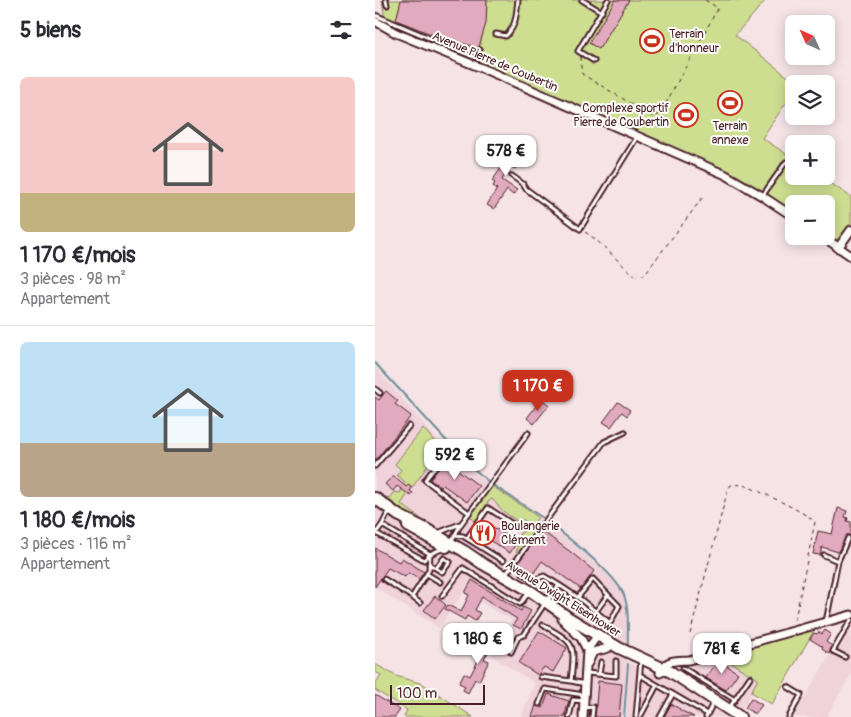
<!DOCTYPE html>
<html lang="fr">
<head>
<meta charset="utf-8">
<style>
  :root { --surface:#fff; --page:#f2f2f3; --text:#2b2b33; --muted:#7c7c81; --line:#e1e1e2; --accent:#c8321e }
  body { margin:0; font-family:Pangolin,sans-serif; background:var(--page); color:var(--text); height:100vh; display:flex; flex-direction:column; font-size:19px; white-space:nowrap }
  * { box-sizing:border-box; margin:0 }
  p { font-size:16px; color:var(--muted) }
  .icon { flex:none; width:28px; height:28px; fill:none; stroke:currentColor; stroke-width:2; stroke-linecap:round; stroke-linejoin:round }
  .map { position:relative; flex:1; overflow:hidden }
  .drawer { display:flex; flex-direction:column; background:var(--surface); width:375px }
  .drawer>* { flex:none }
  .needle { width:32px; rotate:315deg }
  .fabs { position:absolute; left:410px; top:15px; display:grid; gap:10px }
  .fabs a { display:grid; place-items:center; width:50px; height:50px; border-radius:8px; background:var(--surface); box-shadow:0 2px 12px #0003; font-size:25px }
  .scale { position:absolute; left:15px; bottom:12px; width:95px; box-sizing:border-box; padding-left:5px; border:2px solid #4a1f2b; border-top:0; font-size:14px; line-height:18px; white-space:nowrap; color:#4a1f2b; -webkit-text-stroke:4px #fdfcf7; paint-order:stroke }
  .price { position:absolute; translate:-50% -42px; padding:0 11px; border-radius:10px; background:#fff; color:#222; font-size:16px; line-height:32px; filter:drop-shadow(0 1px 2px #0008) }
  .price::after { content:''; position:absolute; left:50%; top:30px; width:15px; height:11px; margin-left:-8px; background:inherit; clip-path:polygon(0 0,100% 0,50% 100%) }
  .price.selected { background:var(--accent); color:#fff }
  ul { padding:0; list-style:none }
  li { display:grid; align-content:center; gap:10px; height:265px; padding:0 20px }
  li+li { border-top:1px solid var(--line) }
  li span { display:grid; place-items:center; height:155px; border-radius:8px; color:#555 }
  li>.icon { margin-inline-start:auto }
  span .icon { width:90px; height:90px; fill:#fffc; stroke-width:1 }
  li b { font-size:21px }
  h2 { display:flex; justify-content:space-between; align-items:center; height:60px; padding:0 20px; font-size:21px }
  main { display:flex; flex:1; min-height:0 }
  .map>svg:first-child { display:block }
  .built { fill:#efd2da }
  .green { fill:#cede91; stroke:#8c7e5e }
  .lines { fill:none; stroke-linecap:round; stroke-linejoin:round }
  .stream { stroke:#6f8f98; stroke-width:2 }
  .building { fill:#e1aabf; stroke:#4a1f2b }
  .lane-casing { stroke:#4a1f2b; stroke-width:7 }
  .street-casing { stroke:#4a1f2b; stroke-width:11 }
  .secondary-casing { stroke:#4a1f2b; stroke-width:14 }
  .path { stroke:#4a1f2b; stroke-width:1; stroke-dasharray:4 4; stroke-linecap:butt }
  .lane { stroke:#fdfcf7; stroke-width:3 }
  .street { stroke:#fdfcf7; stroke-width:7 }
  .secondary { stroke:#fdfcf7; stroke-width:10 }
  .labels { text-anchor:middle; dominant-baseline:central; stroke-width:4; stroke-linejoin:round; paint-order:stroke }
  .poi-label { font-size:12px; fill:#4a1f2b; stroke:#fdfcf7; text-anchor:start }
  .street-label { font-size:12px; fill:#4a1f2b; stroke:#fdfcf7 }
</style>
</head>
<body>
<main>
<section class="drawer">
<h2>5 biens<svg class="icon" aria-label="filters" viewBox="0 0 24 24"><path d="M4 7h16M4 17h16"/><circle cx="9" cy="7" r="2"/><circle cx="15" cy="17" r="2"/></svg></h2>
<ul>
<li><span style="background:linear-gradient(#f6c9c9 75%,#c2b280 0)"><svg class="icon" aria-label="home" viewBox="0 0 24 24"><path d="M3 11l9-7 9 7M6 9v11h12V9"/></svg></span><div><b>1 170 €/mois</b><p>3 pièces · 98 m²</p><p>Appartement</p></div></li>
<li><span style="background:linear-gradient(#bfe0f5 65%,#b9a48a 0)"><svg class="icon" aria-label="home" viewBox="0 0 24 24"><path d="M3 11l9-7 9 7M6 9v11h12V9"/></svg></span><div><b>1 180 €/mois</b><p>3 pièces · 116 m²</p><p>Appartement</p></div></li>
</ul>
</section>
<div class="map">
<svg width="476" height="717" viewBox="0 0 476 717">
  <rect width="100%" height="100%" fill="#f5e3e6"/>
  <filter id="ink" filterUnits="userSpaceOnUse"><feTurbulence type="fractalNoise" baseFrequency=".02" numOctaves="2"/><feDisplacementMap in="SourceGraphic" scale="10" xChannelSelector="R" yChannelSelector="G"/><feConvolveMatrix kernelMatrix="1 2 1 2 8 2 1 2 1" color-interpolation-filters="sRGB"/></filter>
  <g filter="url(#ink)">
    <!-- built -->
    <path class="built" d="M 0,367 L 79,460 L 171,522 L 222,564 L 241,584 L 249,596 L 252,613 L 252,661 L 248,717 L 144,717 L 147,715 L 160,683 L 117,656 L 137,620 L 88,593 L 64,628 L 0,587 Z
      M 476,618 L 476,674 L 451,717 L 419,717 Z
      M 345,655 L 386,679 L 365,711 L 365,717 L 251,717 L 254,663 L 273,673 L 299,668 Z"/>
    <!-- green -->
    <path class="green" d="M 7,0 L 391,0 L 360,35 L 422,84 L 419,84 L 419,91 L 387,138 L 419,159 L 419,176 L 445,176 L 476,197 L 476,225 L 463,243 L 451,235 L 451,204 L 419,204 L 419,214 L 391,195 L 5,22 L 9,13 Z
      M 48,428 L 65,448 L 37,488 L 33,485 L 29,491 L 33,494 L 26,504 L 45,518 L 41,521 L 3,498 L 5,495 L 14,498 L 19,492 L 25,493 L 30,482 L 22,475 L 26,470 L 20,464 Z
      M 117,486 L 163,517 L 160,521 L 164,525 L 141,556 L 145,533 L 153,529 L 153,523 L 145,518 L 142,521 L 129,512 L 117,499 L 113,502 L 101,522 L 95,516 Z
      M 441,627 L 397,704 L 376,692 L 383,679 L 343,655 L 413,635 L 426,634 Z
      M 0,664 L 21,676 L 48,684 L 98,717 L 29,717 L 32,710 L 0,690 L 0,684 L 6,675 L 0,672 Z"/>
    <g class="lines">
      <!-- stream -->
      <path class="stream" d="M 0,363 L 89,460 L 115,483 L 168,518
        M 173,522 C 192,537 244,576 250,598 C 255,614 252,632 253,648
        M 249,717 L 253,664"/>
    </g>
    <!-- building -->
    <path class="building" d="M 26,0 L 112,0 L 111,23 L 104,47 L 102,48 L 87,43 L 86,46 L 21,20 Z
      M 240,0 L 254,0 L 224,49 L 214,43 Z
      M 141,147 L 152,154 L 144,167 L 142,166 L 140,169 L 136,166 L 127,180 L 142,190 L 138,195 L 132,190 L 119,209 L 112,205 L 122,189 L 118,186 L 120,183 L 117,181 Z
      M 11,391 L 23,401 L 20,404 L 36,416 L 0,461 L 0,397 L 4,400 Z
      M 168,400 L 174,405 L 159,424 L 152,418 L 164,402 L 165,403 Z
      M 243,402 L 255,410 L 252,416 L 247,412 L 236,427 L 228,422 Z
      M 70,460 L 104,486 L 92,502 L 68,485 L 66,487 L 55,480 Z
      M 18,476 L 31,487 L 33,485 L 37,488 L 35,491 L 38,493 L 36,496 L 22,486 L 18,491 L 10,484 Z
      M 463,508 L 472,511 L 470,517 L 473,518 L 472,521 L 476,522 L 476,536 L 473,535 L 471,536 L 463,552 L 447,547 L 445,555 L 438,554 L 443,531 L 457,534 Z
      M 110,522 L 142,542 L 135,553 L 106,535 L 105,529 Z
      M 167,531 L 197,553 L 219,571 L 206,589 L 167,561 L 158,574 L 143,563 Z
      M 0,548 L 24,562 L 27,558 L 49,572 L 44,579 L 33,573 L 30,577 L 13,568 L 0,587 Z
      M 97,580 L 146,611 L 148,607 L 156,611 L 146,629 L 138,625 L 142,619 L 107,597 L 100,610 L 105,613 L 100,621 L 92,616 L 90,620 L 70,609 L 73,605 L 86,612 L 94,595 L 90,593 Z
      M 60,596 L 71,605 L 60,619 L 49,610 Z
      M 450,630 L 456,634 L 451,642 L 457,646 L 454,654 L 447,649 L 448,647 L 435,639 L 439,633 L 442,634 L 444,632 L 447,634 Z
      M 164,631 L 192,648 L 178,672 L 169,667 L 163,675 L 144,663 Z
      M 110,634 L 120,640 L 109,659 L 114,661 L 104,681 L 100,679 L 93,693 L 88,690 L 90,686 L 84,683 L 89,673 L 95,676 L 109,649 L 104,646 Z
      M 343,660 L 363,673 L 351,690 L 331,678 Z
      M 223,681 L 247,684 L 244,717 L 220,717 Z
      M 173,694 L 194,701 L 189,717 L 157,717 L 161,705 L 168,708 Z
      M 0,695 L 25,710 L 20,717 L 0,717 Z
      M 376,698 L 387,705 L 380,714 L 370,708 Z
      M 296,704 L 305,709 L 305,710 L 319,717 L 289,717 Z"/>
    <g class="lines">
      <defs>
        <path id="lane" d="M 11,0 L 12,5
          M 207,0 L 227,12
          M 0,15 L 99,57 L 105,50
          M 121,34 L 131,36 C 142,25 141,14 143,0
          M 219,61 L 203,51 L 233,0
          M 137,176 L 148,184 L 151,189 L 205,229 L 262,137
          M 388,195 L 411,162
          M 0,389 L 5,393
          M 65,461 L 50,480 L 94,513
          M 0,466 L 34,426
          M 13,513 L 7,525 L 55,554 L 69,548
          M 7,525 L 1,533 L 49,560 L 55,554
          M 63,533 L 85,524
          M 80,535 L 88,536 L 128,561
          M 92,538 L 113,508 L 142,527
          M 77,540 L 86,524 L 153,433
          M 449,555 L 463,561 L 451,622
          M 463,561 L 473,538
          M 54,564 L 67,572 L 75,562 L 69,558 L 61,568
          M 148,573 L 158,580 L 169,576 L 184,585
          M 52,574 L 65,582
          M 131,574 L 229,442 L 250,432
          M 9,579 L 37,597 L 54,570 L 55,554
          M 67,596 L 88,568 L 145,604 L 152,595
          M 37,597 L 45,603
          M 221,611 L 233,595
          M 168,625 C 201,644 200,643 196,681 L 210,684
          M 136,652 L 143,637 L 149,635 L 168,606 L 184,585 L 205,599 L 235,623 L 244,606 L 218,579 L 203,597
          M 470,657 L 458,651 L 476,620
          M 308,668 L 360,700
          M 212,673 L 241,676 L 241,661
          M 224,674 L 226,662
          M 265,675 L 332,714
          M 166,677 L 196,681
          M 413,687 L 426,695 L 414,717
          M 164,704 L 170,689 L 209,695
          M 209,708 L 218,707 L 217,717
          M 354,708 L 375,677
          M 194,717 L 198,700 L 209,701
          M 261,717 L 266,659
          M 265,717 L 282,685
          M 285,717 L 298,694
          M 331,717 L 338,703"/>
        <path id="street" d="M 0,21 L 21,33 L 109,69 L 351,175 L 387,196 L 419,217
          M 447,236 L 476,256
          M 463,248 L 476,230
          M 187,619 L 206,638 L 212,650 L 208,717
          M 212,650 L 223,635
          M 213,663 L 218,652 L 233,648
          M 285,673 C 289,659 302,661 314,660 L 476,615"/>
        <path id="secondary" d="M 0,498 L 23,515 L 51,529 L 89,551 L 108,564 L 157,592 L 194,618 L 244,648 L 296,672 L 365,717
          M 33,526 L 71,547"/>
      </defs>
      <!-- lane casing -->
      <use href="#lane" class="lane-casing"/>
      <!-- street casing -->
      <use href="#street" class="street-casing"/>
      <!-- secondary casing -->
      <use href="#secondary" class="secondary-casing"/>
      <!-- path -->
      <path class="path" d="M 206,57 L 205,59 L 207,74 L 278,117 L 285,114 L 343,8 L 330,0
        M 210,232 C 229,244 243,263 261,276 L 269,275 L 328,197
        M 315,634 L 353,489 L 356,485 C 360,485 364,484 368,485 C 381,489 432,513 440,522 L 419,624"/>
      <!-- lane -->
      <use href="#lane" class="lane"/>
      <!-- street -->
      <use href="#street" class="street"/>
      <!-- secondary -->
      <use href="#secondary" class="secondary"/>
    </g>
  </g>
  <!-- icons -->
  <defs>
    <symbol id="stadium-ring" viewBox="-11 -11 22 22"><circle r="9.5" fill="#fdfcf7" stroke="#c8321e" stroke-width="1.5"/><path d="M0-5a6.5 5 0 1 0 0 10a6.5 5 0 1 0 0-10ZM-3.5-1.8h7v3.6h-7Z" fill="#c8321e"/></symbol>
    <symbol id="restaurant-ring" viewBox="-11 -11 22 22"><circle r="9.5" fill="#fdfcf7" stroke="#c8321e" stroke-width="1.5"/><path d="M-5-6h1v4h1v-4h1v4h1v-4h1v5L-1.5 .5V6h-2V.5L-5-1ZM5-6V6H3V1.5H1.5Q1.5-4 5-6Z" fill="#c8321e"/></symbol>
  </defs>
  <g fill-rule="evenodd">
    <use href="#stadium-ring" x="263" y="27" width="28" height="28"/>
    <use href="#stadium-ring" x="341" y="89" width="28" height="28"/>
    <use href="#stadium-ring" x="297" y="101" width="28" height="28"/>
    <use href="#restaurant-ring" x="94" y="519" width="28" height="28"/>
  </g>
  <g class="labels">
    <!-- poi labels -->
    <g class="poi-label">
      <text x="294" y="34">Terrain<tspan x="294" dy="14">d'honneur</tspan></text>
      <text x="294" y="108" text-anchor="end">Complexe sportif<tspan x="294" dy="14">Pierre de Coubertin</tspan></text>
      <text x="355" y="126" text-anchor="middle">Terrain<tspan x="355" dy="14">annexe</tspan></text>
      <text x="126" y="526">Boulangerie<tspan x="126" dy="14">Clément</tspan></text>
    </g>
    <!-- street labels -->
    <g class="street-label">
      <text transform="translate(120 62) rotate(23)">Avenue Pierre de Coubertin</text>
      <text transform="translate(188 599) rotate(32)">Avenue Dwight Eisenhower</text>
    </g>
  </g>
</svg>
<div class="fabs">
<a><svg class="needle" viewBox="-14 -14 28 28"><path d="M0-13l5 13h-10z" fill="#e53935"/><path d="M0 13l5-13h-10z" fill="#7c7c81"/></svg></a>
<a><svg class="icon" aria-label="layers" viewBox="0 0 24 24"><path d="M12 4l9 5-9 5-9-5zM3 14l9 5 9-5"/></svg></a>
<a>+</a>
<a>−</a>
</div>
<div class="scale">100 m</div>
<b class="price" style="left:131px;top:177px">578 €</b>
<b class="price selected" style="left:163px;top:412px">1 170 €</b>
<b class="price" style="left:80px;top:481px">592 €</b>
<b class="price" style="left:103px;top:665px">1 180 €</b>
<b class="price" style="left:347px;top:675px">781 €</b>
</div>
</main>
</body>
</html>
